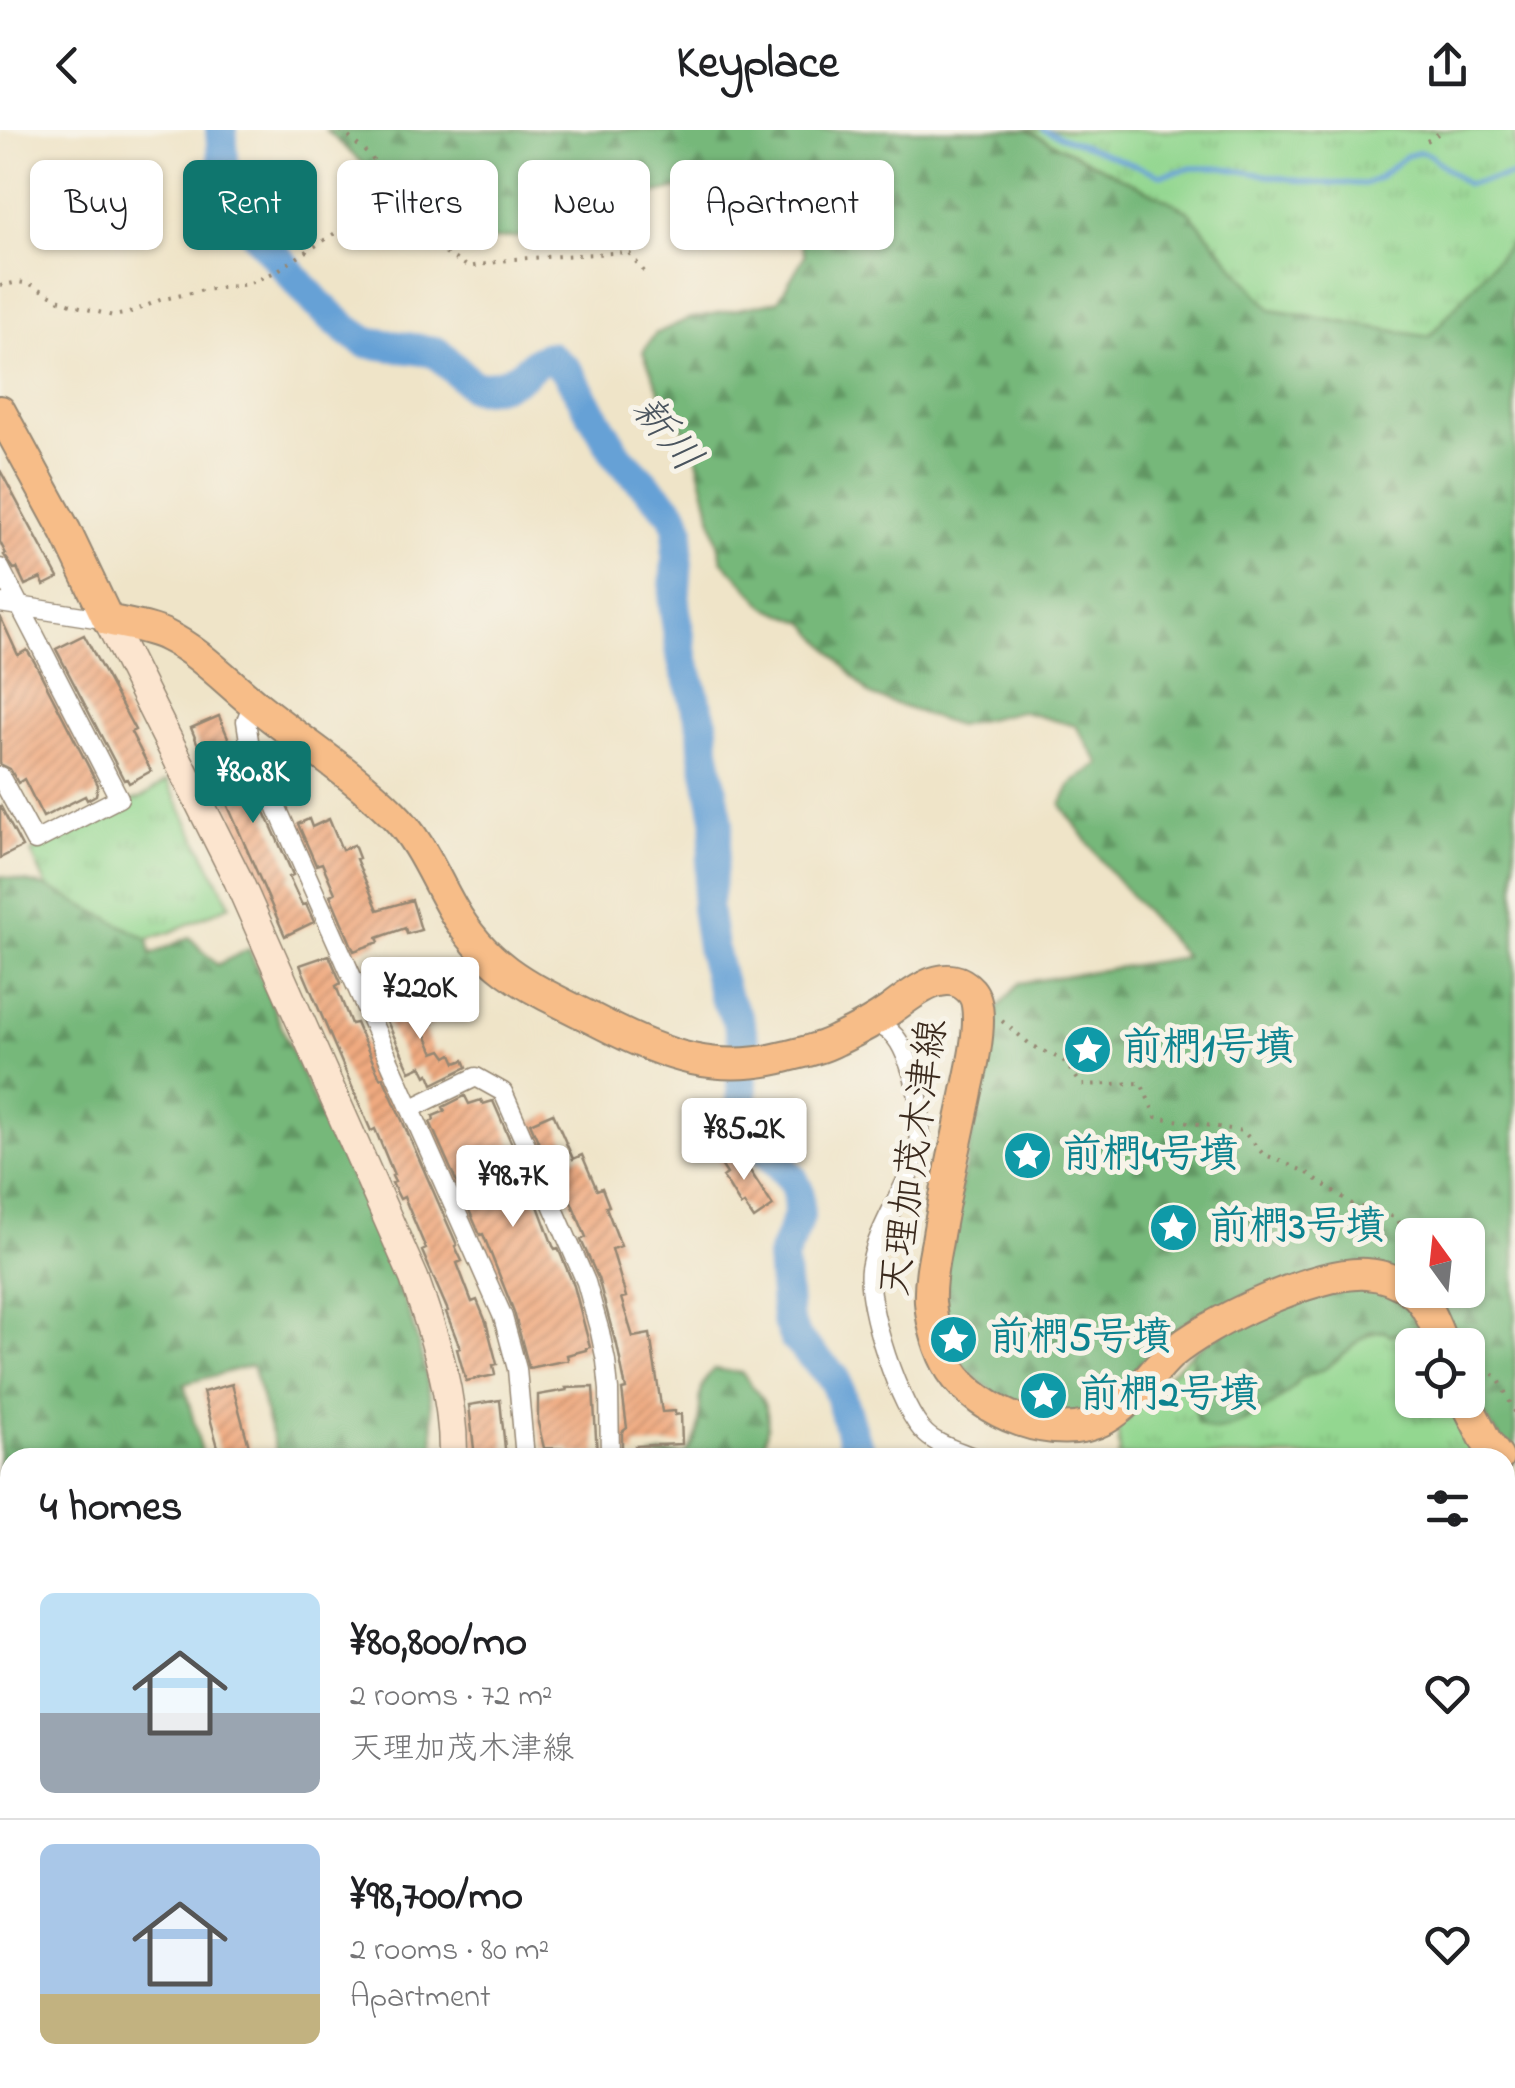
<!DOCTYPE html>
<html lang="en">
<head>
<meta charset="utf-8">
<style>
  :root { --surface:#fff; --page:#f6f6f6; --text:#202124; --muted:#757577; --line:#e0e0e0; --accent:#0f766e }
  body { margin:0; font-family:"Indie Flower","Klee One",sans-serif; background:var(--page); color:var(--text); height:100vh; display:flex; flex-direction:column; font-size:38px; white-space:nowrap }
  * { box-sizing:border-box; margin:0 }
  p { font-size:32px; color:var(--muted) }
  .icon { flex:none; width:55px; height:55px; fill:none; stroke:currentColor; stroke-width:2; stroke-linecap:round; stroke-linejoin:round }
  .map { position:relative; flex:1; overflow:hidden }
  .details { position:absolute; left:0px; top:1318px; width:1515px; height:642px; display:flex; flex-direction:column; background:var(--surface); border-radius:30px 30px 0 0; box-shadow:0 2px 8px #0004 }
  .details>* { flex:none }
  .banner { position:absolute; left:30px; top:30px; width:1000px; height:90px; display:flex; gap:20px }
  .needle { width:65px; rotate:345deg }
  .tools { position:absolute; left:1395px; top:1088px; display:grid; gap:20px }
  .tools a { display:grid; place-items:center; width:90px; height:90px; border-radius:15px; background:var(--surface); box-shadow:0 2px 8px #0004; font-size:50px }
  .price { position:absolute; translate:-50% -85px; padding:0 22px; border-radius:10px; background:#fff; color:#222; font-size:32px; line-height:65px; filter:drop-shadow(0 2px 5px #0008) }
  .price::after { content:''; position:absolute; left:50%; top:60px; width:30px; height:22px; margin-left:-15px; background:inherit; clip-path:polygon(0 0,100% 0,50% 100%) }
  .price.on { background:var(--accent); color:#fff }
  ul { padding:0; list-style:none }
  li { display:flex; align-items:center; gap:30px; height:250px; padding:0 40px }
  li+li { border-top:2px solid var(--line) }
  li span { display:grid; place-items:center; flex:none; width:280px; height:200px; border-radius:15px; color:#555 }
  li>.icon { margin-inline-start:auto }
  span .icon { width:120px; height:120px; fill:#fffc; stroke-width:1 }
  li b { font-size:42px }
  h2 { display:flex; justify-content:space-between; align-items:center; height:120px; padding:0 40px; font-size:42px }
  .tag { padding:0 35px; border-radius:15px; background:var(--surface); box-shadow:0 2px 8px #0004; font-size:35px; line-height:90px }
  .tag.on { background:var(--accent); color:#fff }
  header { display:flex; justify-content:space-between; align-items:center; height:130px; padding:0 40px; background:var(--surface); font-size:45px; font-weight:700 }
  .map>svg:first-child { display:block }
  .grass { fill:url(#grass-tufts); stroke:#678057; stroke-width:2.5 }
  .forest { fill:url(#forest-firs); stroke:#58714c; stroke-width:2.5 }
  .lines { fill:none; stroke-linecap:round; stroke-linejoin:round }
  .stream { stroke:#66a1d6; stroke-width:5 }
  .river { stroke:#66a1d6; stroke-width:32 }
  .building { fill:url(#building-hatch) }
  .street-casing { stroke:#958773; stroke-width:21 }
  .secondary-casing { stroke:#958773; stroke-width:31 }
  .primary-casing { stroke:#958773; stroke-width:34 }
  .path { stroke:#958773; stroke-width:4; stroke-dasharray:2.5 8; stroke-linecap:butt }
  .street { stroke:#fff; stroke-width:18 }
  .secondary { stroke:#fce5cf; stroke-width:28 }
  .primary { stroke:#f7bd88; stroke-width:30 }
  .labels { text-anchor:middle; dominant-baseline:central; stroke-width:10; stroke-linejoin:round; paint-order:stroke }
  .culture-label { font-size:40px; font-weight:bold; fill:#0d838f; stroke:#f7f3e8; text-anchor:start }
  .street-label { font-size:40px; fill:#3b2a1e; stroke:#f7f3e8 }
  .water-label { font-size:42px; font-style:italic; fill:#4a545e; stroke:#f7f3e8 }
</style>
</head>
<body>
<header><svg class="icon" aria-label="back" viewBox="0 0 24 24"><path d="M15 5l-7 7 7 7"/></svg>Keyplace<svg class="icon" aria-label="share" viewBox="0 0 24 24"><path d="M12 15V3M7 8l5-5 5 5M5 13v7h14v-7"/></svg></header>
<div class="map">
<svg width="1515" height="1958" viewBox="0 0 1515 1958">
  <defs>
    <pattern id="grass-tufts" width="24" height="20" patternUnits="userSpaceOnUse" patternTransform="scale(2.5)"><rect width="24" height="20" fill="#93d790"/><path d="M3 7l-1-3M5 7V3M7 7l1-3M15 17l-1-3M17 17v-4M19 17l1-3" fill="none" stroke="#80b97c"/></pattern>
    <pattern id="forest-firs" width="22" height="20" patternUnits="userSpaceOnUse" patternTransform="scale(2.5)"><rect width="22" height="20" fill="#76b87a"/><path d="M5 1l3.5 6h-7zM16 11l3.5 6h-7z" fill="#629663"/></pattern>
    <pattern id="building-hatch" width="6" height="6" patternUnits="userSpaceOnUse" patternTransform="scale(2.5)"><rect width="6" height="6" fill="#f0aa80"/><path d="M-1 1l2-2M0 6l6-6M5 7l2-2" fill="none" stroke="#c48b68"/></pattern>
  </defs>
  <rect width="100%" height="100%" fill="#f7f3e8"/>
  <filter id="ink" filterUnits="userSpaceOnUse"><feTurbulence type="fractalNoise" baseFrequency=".01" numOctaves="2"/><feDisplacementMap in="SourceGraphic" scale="20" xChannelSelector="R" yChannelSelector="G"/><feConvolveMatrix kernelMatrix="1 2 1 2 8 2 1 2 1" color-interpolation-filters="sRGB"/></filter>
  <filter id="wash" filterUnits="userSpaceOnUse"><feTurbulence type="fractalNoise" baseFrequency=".0048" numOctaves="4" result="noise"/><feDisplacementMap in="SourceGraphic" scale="40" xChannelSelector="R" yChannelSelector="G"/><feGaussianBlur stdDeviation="2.25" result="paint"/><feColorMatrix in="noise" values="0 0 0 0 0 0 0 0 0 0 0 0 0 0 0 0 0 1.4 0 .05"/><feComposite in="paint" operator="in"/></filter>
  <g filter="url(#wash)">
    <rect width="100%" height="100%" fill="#efe4c8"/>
    <!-- grass -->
    <path class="grass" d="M 1026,0 L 1515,0 L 1515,108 L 1429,207 L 1271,180 L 1187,80 Z
      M 167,651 L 230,775 L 171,802 L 148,809 L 47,757 L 31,722 L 128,672 L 141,668 Z
      M 1414,1183 L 1431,1215 L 1412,1215 L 1412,1270 L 1455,1270 L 1483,1327 L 1118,1327 L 1120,1322 L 1117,1296 L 1192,1222 L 1192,1267 C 1228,1261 1295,1255 1325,1238 C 1347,1226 1357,1203 1384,1201 L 1390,1205 L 1417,1201 L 1413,1187 Z
      M 1505,1355 L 1515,1370 L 1515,1468 L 1506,1485 Z"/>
    <!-- forest -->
    <path class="forest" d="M 326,0 L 1026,0 L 1187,80 L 1271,180 L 1429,207 L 1515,108 L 1515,1332 L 1483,1284 L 1468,1246 L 1468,1215 L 1455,1215 L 1426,1160 L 1468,1160 L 1468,1105 L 1412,1105 L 1412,1150 L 1261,1157 L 1178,1197 L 1152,1219 L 1120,1261 L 1097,1279 L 1058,1289 L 1003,1270 L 965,1239 L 945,1199 L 944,1133 L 990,921 L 996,904 L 997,879 L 1020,853 L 1185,827 L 1106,737 L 1061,675 L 1071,654 L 1100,634 L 1076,596 L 1020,581 L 957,596 L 870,565 L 806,493 L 766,477 L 722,430 L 693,313 L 663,269 L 643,222 L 655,204 L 688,189 L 778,171 L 805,125 L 790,82 L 742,44 L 643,66 L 571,102 L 455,113 L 401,69 Z
      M 0,746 L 47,757 L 148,809 L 151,825 L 189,807 L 217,835 L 249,819 C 268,864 286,909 306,954 C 358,1068 437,1198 434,1327 L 278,1327 L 252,1235 L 184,1254 L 203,1327 L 10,1328 L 10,1703 L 0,1706 Z
      M 1355,1156 L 1393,1164 L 1414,1183 L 1413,1188 L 1417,1201 L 1389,1205 L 1384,1201 L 1370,1202 L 1326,1238 L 1299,1249 C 1289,1268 1235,1301 1213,1300 C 1209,1299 1201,1295 1197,1293 L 1192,1267 L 1192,1222 L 1246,1187 Z
      M 714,1239 L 742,1243 C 772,1280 772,1282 761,1327 L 650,1327 L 662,1324 L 685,1324 C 713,1295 687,1264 714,1239 Z
      M 1505,1584 L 1515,1614 L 1515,1952 L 1512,1958 L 1224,1958 L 1223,1950 L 1505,1950 Z"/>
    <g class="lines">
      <!-- stream -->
      <path class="stream" d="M 1043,0 L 1161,45 L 1192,38 L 1222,38 L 1314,53 L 1365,54 L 1377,49 L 1406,26 L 1421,22 L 1430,25 L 1466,54 L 1515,45"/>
      <!-- river -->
      <path class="river" d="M 221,0 L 226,69 L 318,174 L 346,199 L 365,212 L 436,222 L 474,257 C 490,258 508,254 522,244 C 532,236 537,229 550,227 L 567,241 L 618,327 L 672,382 L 679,398 L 674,474 L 683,531 L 703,596 L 704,619 L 718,693 L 706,778 L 713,823 L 724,865 L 738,890 L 745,916
        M 742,951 L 742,976 L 748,992 L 761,1016 L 792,1048 L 798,1060 L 799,1086 L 782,1128 L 787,1189 L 795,1208 L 835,1249 L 854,1311 L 863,1328
        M 1124,1958 L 1130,1950"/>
    </g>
    <g id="blocks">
      <!-- building -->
      <path class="building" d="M 0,340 L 58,448 L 44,455 L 41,448 L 25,455 L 17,438 L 14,439 L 4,425 L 6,424 L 0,412 Z
        M 0,486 L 18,525 L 27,520 L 34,531 L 98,655 L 96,665 L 87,670 L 85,666 L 43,687 L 24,649 L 18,653 L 10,639 L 0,634 Z
        M 84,505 L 135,600 L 131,602 L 151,641 L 129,653 L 127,649 L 124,650 L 56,519 Z
        M 219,586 L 246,650 L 250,648 L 293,745 L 289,747 L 302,775 L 306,774 L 314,792 L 285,806 L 206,626 L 203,627 L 191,598 Z
        M 0,675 L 22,717 L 0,728 Z
        M 309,689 L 312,697 L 329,689 L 342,720 L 354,715 L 359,728 L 356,729 L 378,780 L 412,770 L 421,800 L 407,804 L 405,798 L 377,808 L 379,812 L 354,821 L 330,765 L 335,763 L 322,733 L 316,735 L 298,694 Z
        M 329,825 L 341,853 L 336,856 L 351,894 L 356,893 L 380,948 L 383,947 L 457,1115 L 455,1116 L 462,1131 L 457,1133 L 472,1172 L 477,1170 L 486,1192 L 497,1234 L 493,1235 L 495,1245 L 466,1251 L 457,1219 L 460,1218 L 446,1182 L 448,1181 L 422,1121 L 426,1119 L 404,1067 L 400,1069 L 392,1053 L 395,1052 L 392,1046 L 394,1045 L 375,999 L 371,1001 L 300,835 Z
        M 422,869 L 433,894 L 423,898 L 434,923 L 442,920 L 447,927 L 452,924 L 456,933 L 464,930 L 467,937 L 433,954 L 429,944 L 426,946 L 421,936 L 410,941 L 386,889 L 391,887 L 389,882 Z
        M 465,966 L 469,974 L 481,970 L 483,974 L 493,971 L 532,1060 L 553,1116 L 555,1119 L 558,1118 L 574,1156 L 590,1217 L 586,1218 L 586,1220 L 567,1225 L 568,1230 L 529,1238 L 514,1182 L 483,1104 L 480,1105 L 430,992 L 434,990 L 433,986 L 445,981 L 443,977 Z
        M 553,983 L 573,1029 L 582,1025 L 597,1060 L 602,1058 L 609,1076 L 606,1077 L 621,1116 L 612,1119 L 626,1167 L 621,1168 L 633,1207 L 650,1204 L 662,1282 L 675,1281 L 675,1285 L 681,1284 L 682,1314 L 635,1316 L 635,1324 L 622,1324 L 622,1302 L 627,1298 L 622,1260 L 626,1259 L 616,1210 L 615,1211 L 598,1148 L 581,1110 L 586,1107 L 567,1062 L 563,1064 L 556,1052 L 530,993 Z
        M 734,1016 L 773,1076 L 754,1089 L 744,1074 L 741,1076 L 723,1047 L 727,1044 L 716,1027 Z
        M 232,1254 L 251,1324 L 239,1328 L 221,1328 L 203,1262 Z
        M 593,1257 L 597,1324 L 571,1324 L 571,1319 L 544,1318 L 538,1293 L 538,1265 L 567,1260 L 566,1258 Z
        M 500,1270 L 506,1328 L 475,1328 L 469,1275 Z"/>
    </g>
  </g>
  <g filter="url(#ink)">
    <use href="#blocks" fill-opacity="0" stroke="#958773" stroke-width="2.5"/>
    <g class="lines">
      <defs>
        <path id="street" d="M 0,438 L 119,668 L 35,711 L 0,646
          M 0,473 L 108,490
          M 253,573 L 246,591 L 250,617 L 503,1187 L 517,1239 L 525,1328
          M 869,892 C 893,897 901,912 909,934 C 919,960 925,998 916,1025 C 904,1064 877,1097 870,1139 C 865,1174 900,1281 926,1304 C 939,1316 959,1321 975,1328
          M 412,978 L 476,947 L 503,962 L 586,1152 L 600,1202 L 606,1231 L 609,1260 L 610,1328
          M 0,1720 L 10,1717
          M 0,1942 L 10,1932
          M 33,1950 L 41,1958
          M 182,1950 L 190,1958
          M 321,1950 L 329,1958
          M 462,1950 L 471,1958
          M 605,1950 L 613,1958
          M 131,1958 L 139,1950
          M 622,1958 L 630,1950
          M 767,1958 L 773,1950
          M 884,1958 L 886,1950
          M 983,1958 L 985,1950
          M 1219,1958 L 1220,1950"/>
        <path id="secondary" d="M 108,490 L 238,750 L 414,1148 C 435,1207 454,1265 453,1328
          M 0,1757 L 10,1754"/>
        <path id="primary" d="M 0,281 L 66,402 L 108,490 C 127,495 150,497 167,506 C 200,522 227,552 256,575 C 299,610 353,644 392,683 C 420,710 433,745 452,778 C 489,844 539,861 603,894 C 665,926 718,945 788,926 C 805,922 822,918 837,910 C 854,902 875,891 890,880 C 911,865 946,833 971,861 C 977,868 978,881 978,890 C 978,913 972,938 967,961 C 957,1011 945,1061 937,1111 C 933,1131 929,1152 930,1172 C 932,1195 939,1221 951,1240 C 979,1284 1057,1315 1105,1289 C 1132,1274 1148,1246 1170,1225 C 1208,1192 1315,1141 1366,1144 C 1383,1145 1400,1152 1413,1162 C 1428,1174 1436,1198 1443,1215
          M 1465,1270 L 1486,1311 L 1498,1328
          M 1515,1500 C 1505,1530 1508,1554 1515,1583"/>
      </defs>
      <!-- street casing -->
      <use href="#street" class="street-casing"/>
      <!-- secondary casing -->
      <use href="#secondary" class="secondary-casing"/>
      <!-- primary casing -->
      <use href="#primary" class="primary-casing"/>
      <!-- path -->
      <path class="path" d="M 341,0 L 372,28 L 404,100 L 469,137 L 513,129 L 628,122 L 647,145
        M 1427,11 L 1444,0
        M 0,156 L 18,152 L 30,154 L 60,170 L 80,177 L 113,186 L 129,183 L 160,170 L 204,160 L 248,154 L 275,142 L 391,67
        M 1002,891 L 1031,915 L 1063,930 L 1082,955 L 1141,953 L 1156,987 L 1243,1001 L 1263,1024 L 1306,1042 L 1352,1074 L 1397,1088 L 1412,1120
        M 1468,1225 L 1498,1248 L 1515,1282"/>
      <!-- street -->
      <use href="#street" class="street"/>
      <!-- secondary -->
      <use href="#secondary" class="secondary"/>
      <!-- primary -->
      <use href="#primary" class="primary"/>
    </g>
  </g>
  <!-- icons -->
  <defs>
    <symbol id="sight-disc" viewBox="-11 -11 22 22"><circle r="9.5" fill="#0f9aa8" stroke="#f7f3e8"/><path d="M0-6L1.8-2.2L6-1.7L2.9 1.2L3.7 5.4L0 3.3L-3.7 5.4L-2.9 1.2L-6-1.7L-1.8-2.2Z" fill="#fff"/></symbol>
  </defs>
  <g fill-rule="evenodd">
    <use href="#sight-disc" x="1060" y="892" width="55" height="55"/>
    <use href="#sight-disc" x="1000" y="998" width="55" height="55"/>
    <use href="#sight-disc" x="1146" y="1070" width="55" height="55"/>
    <use href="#sight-disc" x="926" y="1182" width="55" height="55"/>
    <use href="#sight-disc" x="1016" y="1238" width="55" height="55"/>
  </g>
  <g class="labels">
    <!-- culture labels -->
    <g class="culture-label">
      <text x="1122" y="919">前椚1号墳</text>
      <text x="1062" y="1026">前椚4号墳</text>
      <text x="1209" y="1098">前椚3号墳</text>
      <text x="989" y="1209">前椚5号墳</text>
      <text x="1079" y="1266">前椚2号墳</text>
    </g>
    <!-- street labels -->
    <g class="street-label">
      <text transform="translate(916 1028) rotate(-82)">天理加茂木津線</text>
    </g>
    <!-- water labels -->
    <g class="water-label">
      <text transform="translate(665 305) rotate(51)">新川</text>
    </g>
  </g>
</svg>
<div class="tools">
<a><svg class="needle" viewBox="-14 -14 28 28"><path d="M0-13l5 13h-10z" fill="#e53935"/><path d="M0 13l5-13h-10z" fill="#757577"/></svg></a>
<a><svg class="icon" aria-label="locate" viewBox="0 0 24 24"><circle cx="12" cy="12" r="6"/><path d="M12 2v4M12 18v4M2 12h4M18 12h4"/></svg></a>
</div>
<b class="price on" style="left:253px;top:696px">¥80.8K</b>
<b class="price" style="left:420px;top:912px">¥220K</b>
<b class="price" style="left:744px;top:1053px">¥85.2K</b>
<b class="price" style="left:513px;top:1100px">¥98.7K</b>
<div class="banner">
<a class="tag">Buy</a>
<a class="tag on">Rent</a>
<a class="tag">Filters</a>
<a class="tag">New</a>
<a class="tag">Apartment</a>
</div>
<section class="details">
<h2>4 homes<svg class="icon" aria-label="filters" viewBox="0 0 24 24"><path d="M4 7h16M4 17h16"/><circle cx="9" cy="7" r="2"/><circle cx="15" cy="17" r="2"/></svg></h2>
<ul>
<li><span style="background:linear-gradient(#bfe0f5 60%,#9aa5b1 0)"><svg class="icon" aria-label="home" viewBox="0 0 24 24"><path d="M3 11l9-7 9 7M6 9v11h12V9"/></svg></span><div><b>¥80,800/mo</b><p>2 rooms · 72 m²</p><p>天理加茂木津線</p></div><svg class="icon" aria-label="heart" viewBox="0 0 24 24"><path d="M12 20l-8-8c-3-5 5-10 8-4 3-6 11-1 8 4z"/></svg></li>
<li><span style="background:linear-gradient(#a9c7e8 75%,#c2b280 0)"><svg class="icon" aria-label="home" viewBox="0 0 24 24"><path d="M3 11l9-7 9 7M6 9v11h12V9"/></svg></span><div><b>¥98,700/mo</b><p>2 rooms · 80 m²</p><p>Apartment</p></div><svg class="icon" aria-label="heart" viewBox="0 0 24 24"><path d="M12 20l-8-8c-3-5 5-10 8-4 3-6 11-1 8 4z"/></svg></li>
</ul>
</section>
</div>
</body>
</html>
